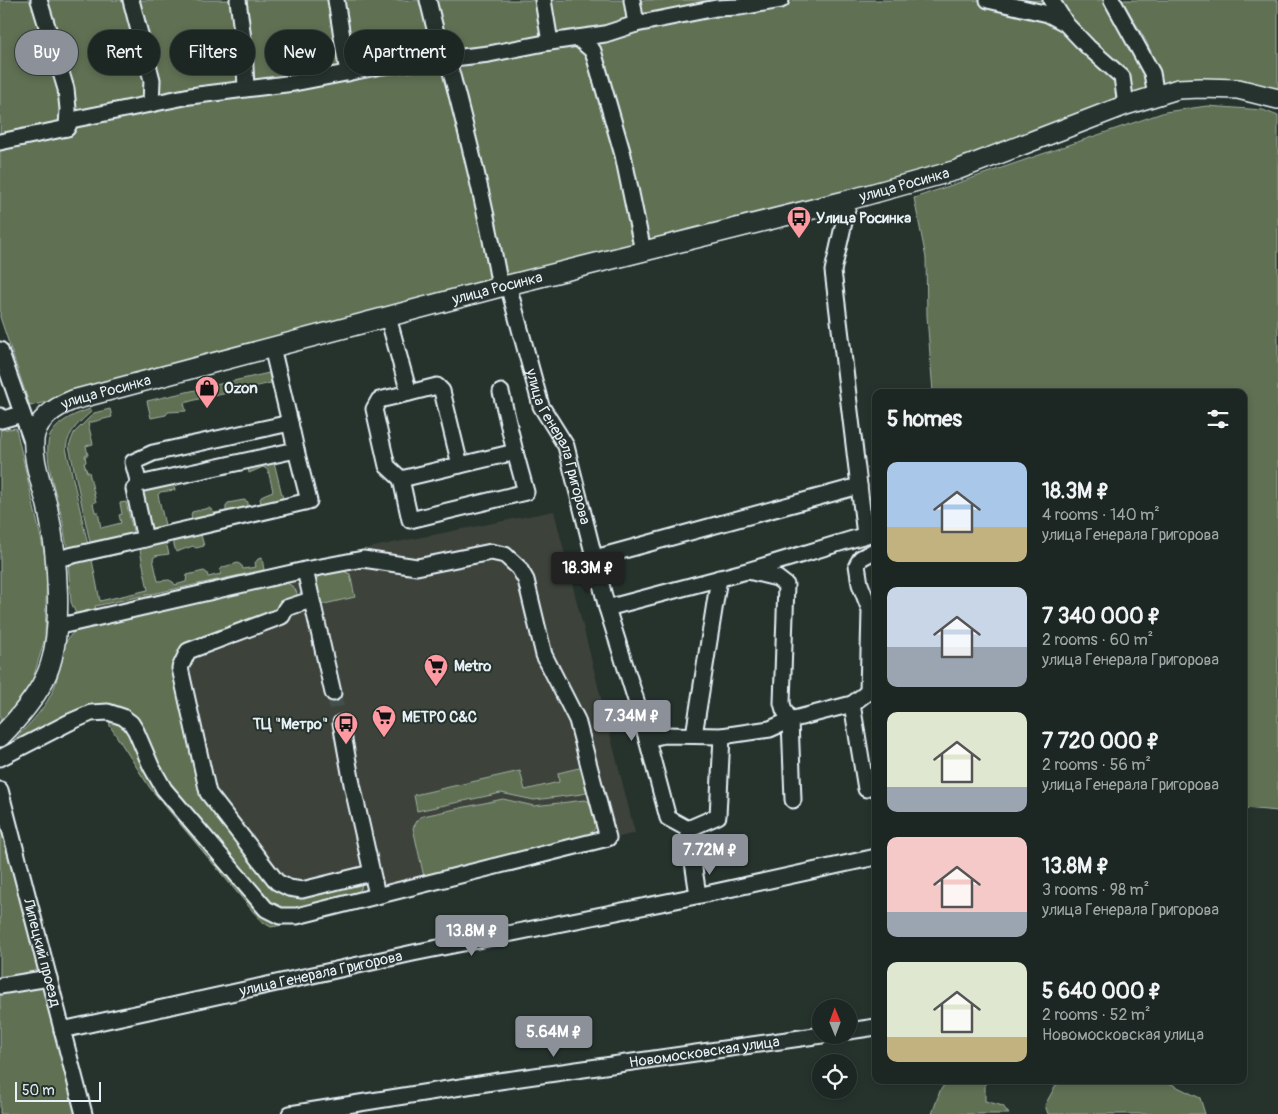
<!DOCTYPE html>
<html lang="en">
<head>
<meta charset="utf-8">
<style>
  :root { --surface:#1c2622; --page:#252e2a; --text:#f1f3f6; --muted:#a0a5a5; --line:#3a4340; --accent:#8c9099 }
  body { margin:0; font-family:Pangolin,sans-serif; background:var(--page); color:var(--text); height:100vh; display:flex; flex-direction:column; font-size:19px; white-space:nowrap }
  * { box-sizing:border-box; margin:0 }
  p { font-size:16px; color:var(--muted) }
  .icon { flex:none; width:28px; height:28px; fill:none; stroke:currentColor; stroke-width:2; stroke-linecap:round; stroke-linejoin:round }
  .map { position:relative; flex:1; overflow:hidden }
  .details { position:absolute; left:872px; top:389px; width:375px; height:695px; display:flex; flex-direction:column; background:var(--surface); border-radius:10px; box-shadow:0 2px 8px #0003,0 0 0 1px var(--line) }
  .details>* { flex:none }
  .hud { position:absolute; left:15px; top:30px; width:475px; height:45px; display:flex; gap:10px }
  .needle { width:32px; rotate:359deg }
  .buttons { position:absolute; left:812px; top:999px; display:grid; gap:10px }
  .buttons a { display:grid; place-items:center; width:45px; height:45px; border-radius:50%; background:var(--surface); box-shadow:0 2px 8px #0003,0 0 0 1px var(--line); font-size:25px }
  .scale { position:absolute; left:15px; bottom:12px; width:86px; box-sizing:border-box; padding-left:5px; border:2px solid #e8f1f8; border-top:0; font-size:14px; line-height:18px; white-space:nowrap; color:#e8f1f8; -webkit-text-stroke:4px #26332d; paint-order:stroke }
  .price { position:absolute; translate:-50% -42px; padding:0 11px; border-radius:5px; background:var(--accent); color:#fff; font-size:16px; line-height:32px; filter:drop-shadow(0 1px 2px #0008) }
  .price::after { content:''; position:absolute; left:50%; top:30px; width:15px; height:11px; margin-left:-8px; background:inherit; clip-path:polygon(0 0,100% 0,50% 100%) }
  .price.on { background:#222; color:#fff }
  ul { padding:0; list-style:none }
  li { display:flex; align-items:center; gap:15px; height:125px; padding:0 15px }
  li span { display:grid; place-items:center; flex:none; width:140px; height:100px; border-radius:10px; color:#555 }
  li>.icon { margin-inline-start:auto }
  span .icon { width:60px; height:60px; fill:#fffc; stroke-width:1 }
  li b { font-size:21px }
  h2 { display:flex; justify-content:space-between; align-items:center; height:60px; padding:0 15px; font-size:21px }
  .chip { padding:0 18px; border-radius:22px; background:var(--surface); box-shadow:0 2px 8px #0003,0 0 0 1px var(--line); font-size:18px; line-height:45px }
  .chip.on { background:var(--accent); color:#fff }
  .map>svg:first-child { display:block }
  .built { fill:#3c423a }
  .green { fill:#5e7052; stroke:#a3b0a5 }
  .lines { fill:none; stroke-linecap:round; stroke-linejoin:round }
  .minor-tunnel { stroke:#43504b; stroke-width:15; stroke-dasharray:15 8; stroke-linecap:butt }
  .minor-casing { stroke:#e8f1f8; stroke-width:19 }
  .major-casing { stroke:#e8f1f8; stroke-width:22 }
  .minor { stroke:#26332d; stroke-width:15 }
  .major { stroke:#26332d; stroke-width:19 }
  .labels { text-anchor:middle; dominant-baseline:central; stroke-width:4; stroke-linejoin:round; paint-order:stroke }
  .street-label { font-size:15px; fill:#e8f1f8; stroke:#26332d }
  .poi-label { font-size:15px; font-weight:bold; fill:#e8f1f8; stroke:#26332d; text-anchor:start }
</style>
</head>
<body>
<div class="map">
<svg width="1278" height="1114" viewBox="0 0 1278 1114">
  <rect width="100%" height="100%" fill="#26332d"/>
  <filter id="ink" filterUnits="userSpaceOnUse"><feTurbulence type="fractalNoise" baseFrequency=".02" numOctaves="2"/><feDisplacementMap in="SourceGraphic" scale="10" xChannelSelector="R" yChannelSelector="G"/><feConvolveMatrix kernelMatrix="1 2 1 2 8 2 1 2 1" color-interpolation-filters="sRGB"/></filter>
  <g filter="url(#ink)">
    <!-- built -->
    <path class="built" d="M 554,511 L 635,833 L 294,923 L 271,927 L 261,921 L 150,788 L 110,726 L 95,606 L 402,541 Z"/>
    <!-- green -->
    <path class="green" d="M 0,0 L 1112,0 L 1156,96 L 1126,105 L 1120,82 L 1123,106 L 921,178 L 506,288 L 464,147 L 492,288 L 30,406 L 0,317 Z
      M 1122,0 L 1278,0 L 1278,97 L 1161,97 L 1157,65 L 1146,41 Z
      M 1207,106 L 1263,110 L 1278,116 L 1278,811 L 1244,808 L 1244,392 L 933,392 L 927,316 L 926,258 L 914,198 L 1165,112 Z
      M 269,373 L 271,383 L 214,396 L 211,386 Z
      M 200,389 L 202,398 L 184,403 L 186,411 L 168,412 L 166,415 L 151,418 L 147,401 Z
      M 90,409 L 92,411 C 81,421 68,431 66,448 L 88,545 L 67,548 C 65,538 64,527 62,517 C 57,499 41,449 51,434 C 60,420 75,414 90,409 Z
      M 110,409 L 112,417 L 88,423 L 93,444 L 86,446 L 88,455 L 85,455 L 86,462 L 84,463 L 87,472 L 89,472 L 96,502 L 93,503 L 95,512 L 98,512 L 101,528 L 121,523 L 119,515 L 122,514 L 120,503 L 126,502 L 133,531 L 130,534 L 90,542 L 69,446 L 74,433 L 94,413 Z
      M 16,428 L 47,565 L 45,638 L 32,682 L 0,724 L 0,430 Z
      M 274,462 L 283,499 L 192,519 L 191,515 L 192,512 L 209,508 L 212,510 L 214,513 L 226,511 L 226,506 L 228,503 L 244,500 L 248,502 L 248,506 L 261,503 L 260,499 L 263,495 L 273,491 L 268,470 L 263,467 L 249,473 L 248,468 Z
      M 173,484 L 175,490 L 160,492 L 158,495 L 165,525 L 149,529 L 141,491 Z
      M 201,535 L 204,546 L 196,548 L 193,546 L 176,552 L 173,541 Z
      M 166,543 L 169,554 L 155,556 L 153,559 L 158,581 L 169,580 L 173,582 L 175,585 L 186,582 L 187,575 L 204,571 L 207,573 L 208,577 L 221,574 L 220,570 L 223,567 L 238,563 L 242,566 L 243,569 L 256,567 L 255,563 L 258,559 L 262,558 L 264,570 L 95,606 L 97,613 L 84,615 L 76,614 L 71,602 L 68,561 L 123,550 L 124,553 L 92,560 L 100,601 L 148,590 L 140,550 L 142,548 Z
      M 343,571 L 350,574 L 355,597 L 320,605 L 315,583 L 318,576 Z
      M 280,582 C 292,582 301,592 296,604 L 185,646 L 180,651 L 177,660 L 176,689 L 193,765 L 204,798 L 276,889 L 284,894 L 300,897 L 362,883 L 361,889 L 356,894 L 300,910 L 284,911 L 273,906 C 251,881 229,856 208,831 C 190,810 170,790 157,764 C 143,736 150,724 118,708 L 4,750 C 23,730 48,709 56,682 C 62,663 59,641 78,629 Z
      M 109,718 L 119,722 L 126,727 L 263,916 L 280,924 L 294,923 L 271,927 L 261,921 L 150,788 L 110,726 Z
      M 583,767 L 588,785 L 586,793 L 582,794 L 534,800 L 501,793 L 417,811 L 414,795 L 520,771 L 525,790 L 559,782 L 558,773 Z
      M 503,799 L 534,806 L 585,800 C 596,803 601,822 593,831 C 590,834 586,836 583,838 L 424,877 L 413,828 L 419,818 L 423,816 Z
      M 0,818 L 77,1114 L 0,1114 Z
      M 947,1080 L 985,1080 L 985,1101 L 1003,1106 L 1009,1114 L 932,1114 L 940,1091 Z
      M 1066,1080 L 1163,1080 L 1200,1098 L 1205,1114 L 1048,1114 L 1045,1105 L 1056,1085 Z"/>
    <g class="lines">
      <!-- minor-tunnel -->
      <path class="minor-tunnel" d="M 333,693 L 341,723"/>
      <defs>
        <g id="minor">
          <path d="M 39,0 L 66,89 L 68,109 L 67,128"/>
          <path d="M 131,0 L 152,80 L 151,104"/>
          <path d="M 238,0 L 244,47 L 246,88"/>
          <path d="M 336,0 L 348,73"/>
          <path d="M 428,0 L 439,45 L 440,61 L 450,68 C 469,140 487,213 500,287"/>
          <path d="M 543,0 L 550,42"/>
          <path d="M 632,0 L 636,24"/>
          <path d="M 988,0 L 1048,14 L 1065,23 L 1088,47 L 1122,77 L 1126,105"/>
          <path d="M 1051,0 L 1065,22"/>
          <path d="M 1112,0 L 1152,73 L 1156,96"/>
          <path d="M 578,38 L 593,51 L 623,155 L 643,251"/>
          <path d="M 0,142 L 67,128 L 71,120 L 190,96 L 294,83 L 382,66 L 489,54 L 550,42 L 605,34 L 636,24 L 716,8 L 740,7 L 781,0"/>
          <path d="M 849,200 L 833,271 L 865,535"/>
          <path id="s1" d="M 508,285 L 541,406 L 566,446 L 607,608 L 747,571 L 876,532"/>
          <path d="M 388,317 L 409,393 L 437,386 L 442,391 L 460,465"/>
          <path d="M 0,350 L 34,447"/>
          <path d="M 409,393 L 379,400 L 374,409 L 387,466 L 401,479 L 515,452 L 501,392"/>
          <path d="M 0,416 L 1,420 L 22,414"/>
          <path d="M 401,479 L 410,520 L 526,492 L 515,452"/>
          <path d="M 139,484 L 296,450 L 290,423"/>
          <path d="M 145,539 L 309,501 L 296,450"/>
          <path d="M 595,558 L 859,486"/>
          <path d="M 56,559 L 145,539 L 134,489 L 139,484 L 133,462 L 153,453 L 290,423 L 272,347"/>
          <path d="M 305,570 L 333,693"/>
          <path d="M 748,571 L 777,578 L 786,585 L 782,703 L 784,710 L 790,720 L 852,704 L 868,692 L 876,693"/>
          <path d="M 311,600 L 286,608 L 282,616 L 188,651 L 180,668 L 208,793 L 277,882 L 289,888 L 302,890 L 371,873"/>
          <path d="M 607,608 L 640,713 L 668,818 L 688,829 L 698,895"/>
          <path d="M 868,692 L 870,610 L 860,584 L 857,565 L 861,558 L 876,550"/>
          <path d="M 852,704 L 866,789"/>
          <path d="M 341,723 L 352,784 L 377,895"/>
          <path d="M 694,735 L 719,578"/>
          <path d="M 647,739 L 664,735 L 722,736 L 770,729 L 790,720 L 793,800"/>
          <path d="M 0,758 L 70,722 L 91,713 L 108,712 L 123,717 L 131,723 L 136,731 L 151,766 L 164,789 L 266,909 L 280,916 L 297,916 L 608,838 L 577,720 L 544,655 L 526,580 L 519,568 L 505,555 L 491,552 L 417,567 L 363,559 L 305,570 L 56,627"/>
          <path id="s2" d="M 0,790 L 84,1114"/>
          <path d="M 688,829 L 718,816 L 722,736"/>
          <path d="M 0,986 L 49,978"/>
          <path id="s3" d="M 62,1030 L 413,953 L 706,894 L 876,857"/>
          <path d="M 849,1031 L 876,1027"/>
          <path id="s4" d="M 290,1114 L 499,1081 L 822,1035"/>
        </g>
        <g id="major">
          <path id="s5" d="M 0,737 C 17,720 33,702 44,680 C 66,639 57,550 47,505 C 42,486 30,453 35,434 C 40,417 58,406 73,400 L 500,287 L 849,200 L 957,170 L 1126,105 L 1178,89 L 1201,88 L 1238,89 L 1278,99"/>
        </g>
      </defs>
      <!-- minor casing -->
      <use href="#minor" class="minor-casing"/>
      <!-- major casing -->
      <use href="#major" class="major-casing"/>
      <!-- minor -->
      <use href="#minor" class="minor"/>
      <!-- major -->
      <use href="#major" class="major"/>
    </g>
  </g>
  <!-- icons -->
  <defs>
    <symbol id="bus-pin" viewBox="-11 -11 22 30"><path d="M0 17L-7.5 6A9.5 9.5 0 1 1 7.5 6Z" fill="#ff9aa2" stroke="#26332d"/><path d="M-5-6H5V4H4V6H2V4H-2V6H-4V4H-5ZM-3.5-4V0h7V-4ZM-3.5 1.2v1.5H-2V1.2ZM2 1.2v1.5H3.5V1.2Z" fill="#111"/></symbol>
    <symbol id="shop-pin" viewBox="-11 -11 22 30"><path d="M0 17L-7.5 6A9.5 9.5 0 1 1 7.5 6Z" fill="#ff9aa2" stroke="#26332d"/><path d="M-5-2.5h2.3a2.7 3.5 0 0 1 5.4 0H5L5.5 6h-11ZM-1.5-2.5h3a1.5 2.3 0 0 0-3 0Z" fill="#111"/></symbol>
    <symbol id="supermarket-pin" viewBox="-11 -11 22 30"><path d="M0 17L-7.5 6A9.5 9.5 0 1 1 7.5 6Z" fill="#ff9aa2" stroke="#26332d"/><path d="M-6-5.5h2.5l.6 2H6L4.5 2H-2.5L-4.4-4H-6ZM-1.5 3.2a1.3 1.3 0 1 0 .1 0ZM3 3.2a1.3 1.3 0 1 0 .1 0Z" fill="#111"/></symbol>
  </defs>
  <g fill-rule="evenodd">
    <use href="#bus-pin" x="785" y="204" width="28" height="38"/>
    <use href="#shop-pin" x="193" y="374" width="28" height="38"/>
    <use href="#supermarket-pin" x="422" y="652" width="28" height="38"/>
    <use href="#supermarket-pin" x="370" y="703" width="28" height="38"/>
    <use href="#bus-pin" x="332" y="710" width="28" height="38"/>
  </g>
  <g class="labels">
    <!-- street labels -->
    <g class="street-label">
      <text stroke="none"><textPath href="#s5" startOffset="1234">улица Росинка</textPath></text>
      <text stroke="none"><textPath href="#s5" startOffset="814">улица Росинка</textPath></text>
      <text stroke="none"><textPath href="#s5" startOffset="409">улица Росинка</textPath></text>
      <text stroke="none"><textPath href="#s1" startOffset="170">улица Генерала Григорова</textPath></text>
      <text stroke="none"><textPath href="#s2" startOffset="168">Липецкий проезд</textPath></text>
      <text stroke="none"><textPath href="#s3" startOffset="265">улица Генерала Григорова</textPath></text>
      <text stroke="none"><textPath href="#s4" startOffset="419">Новомосковская улица</textPath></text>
    </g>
    <!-- poi labels -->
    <g class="poi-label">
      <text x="816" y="218">Улица Росинка</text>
      <text x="224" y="388">Ozon</text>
      <text x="454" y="666">Metro</text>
      <text x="402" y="717">МЕТРО С&amp;С</text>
      <text x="328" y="724" text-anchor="end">ТЦ "Метро"</text>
    </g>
  </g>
</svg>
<div class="buttons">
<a><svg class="needle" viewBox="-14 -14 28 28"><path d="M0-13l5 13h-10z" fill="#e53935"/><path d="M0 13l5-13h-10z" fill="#a0a5a5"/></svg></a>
<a><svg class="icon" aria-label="locate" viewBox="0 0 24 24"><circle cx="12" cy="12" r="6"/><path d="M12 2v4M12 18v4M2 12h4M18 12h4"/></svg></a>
</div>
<div class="scale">50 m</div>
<b class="price on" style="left:588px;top:594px">18.3M ₽</b>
<b class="price" style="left:632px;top:742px">7.34M ₽</b>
<b class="price" style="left:710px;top:876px">7.72M ₽</b>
<b class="price" style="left:472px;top:957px">13.8M ₽</b>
<b class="price" style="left:554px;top:1058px">5.64M ₽</b>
<div class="hud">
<a class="chip on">Buy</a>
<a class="chip">Rent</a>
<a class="chip">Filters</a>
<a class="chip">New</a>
<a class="chip">Apartment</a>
</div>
<section class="details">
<h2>5 homes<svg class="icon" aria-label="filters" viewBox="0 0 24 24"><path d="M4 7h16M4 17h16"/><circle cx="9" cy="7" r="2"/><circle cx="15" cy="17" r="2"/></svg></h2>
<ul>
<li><span style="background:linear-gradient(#a9c7e8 65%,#c2b280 0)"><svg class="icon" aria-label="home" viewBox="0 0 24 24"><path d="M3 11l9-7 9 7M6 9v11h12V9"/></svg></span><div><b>18.3M ₽</b><p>4 rooms · 140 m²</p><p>улица Генерала Григорова</p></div></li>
<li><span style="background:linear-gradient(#c9d6e8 60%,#9aa5b1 0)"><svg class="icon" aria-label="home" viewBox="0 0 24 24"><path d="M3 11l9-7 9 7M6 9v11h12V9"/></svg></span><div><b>7 340 000 ₽</b><p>2 rooms · 60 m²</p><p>улица Генерала Григорова</p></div></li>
<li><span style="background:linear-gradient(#dfe7d0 75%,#9aa5b1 0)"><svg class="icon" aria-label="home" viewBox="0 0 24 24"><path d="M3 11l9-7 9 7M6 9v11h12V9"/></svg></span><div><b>7 720 000 ₽</b><p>2 rooms · 56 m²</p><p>улица Генерала Григорова</p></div></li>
<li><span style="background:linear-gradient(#f6c9c9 75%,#9aa5b1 0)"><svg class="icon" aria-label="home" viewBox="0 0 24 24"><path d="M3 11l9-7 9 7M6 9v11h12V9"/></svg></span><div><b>13.8M ₽</b><p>3 rooms · 98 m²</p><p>улица Генерала Григорова</p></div></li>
<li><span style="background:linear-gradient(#dfe7d0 75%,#c2b280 0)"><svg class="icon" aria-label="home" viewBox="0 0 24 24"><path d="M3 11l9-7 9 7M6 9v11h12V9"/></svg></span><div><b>5 640 000 ₽</b><p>2 rooms · 52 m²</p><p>Новомосковская улица</p></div></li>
</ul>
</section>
</div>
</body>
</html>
